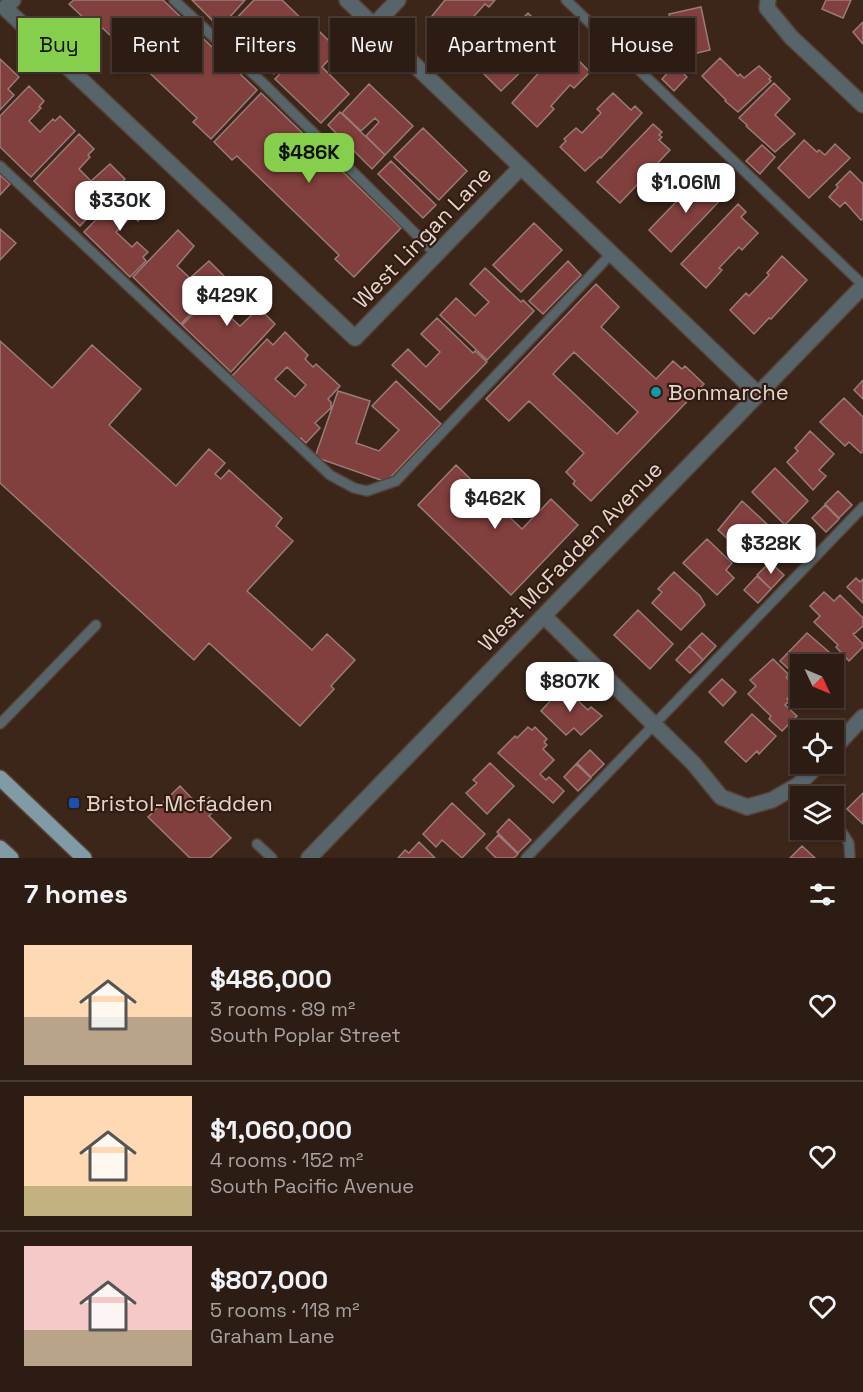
<!DOCTYPE html>
<html lang="en">
<head>
<meta charset="utf-8">
<style>
  :root { --surface:#2d1c14; --page:#392922; --text:#f1f3f6; --muted:#a7a1a0; --line:#483a34; --accent:#85cf4c }
  body { margin:0; font-family:"Space Grotesk",sans-serif; background:var(--page); color:var(--text); height:100vh; display:flex; flex-direction:column; font-size:22px; white-space:nowrap }
  * { box-sizing:border-box; margin:0 }
  p { font-size:20px; color:var(--muted) }
  .icon { flex:none; width:33px; height:33px; fill:none; stroke:currentColor; stroke-width:2; stroke-linecap:round; stroke-linejoin:round }
  .map { position:relative; height:858px; overflow:hidden }
  .panel { display:flex; flex-direction:column; background:var(--surface); flex:1 }
  .panel>* { flex:none }
  .top-card { position:absolute; left:18px; top:18px; width:828px; height:54px; display:flex; gap:12px }
  .needle { width:39px; rotate:134deg }
  .controls { position:absolute; left:790px; top:654px; display:grid; gap:12px }
  .controls a { display:grid; place-items:center; width:54px; height:54px; border-radius:0px; background:var(--surface); box-shadow:0 2px 4px #0004,0 0 0 2px var(--line); font-size:30px }
  .price { position:absolute; translate:-50% -51px; padding:0 14px; border-radius:12px; background:#fff; color:#222; font-size:20px; line-height:39px; filter:drop-shadow(0 2px 3px #0008) }
  .price::after { content:''; position:absolute; left:50%; top:36px; width:18px; height:14px; margin-left:-9px; background:inherit; clip-path:polygon(0 0,100% 0,50% 100%) }
  .price.current { background:var(--accent); color:#111 }
  ul { padding:0; list-style:none }
  li { display:flex; align-items:center; gap:18px; height:150px; padding:0 24px }
  li+li { border-top:2px solid var(--line) }
  li span { display:grid; place-items:center; flex:none; width:168px; height:120px; border-radius:0px; color:#555 }
  li>.icon { margin-inline-start:auto }
  span .icon { width:72px; height:72px; fill:#fffc; stroke-width:1 }
  li b { font-size:26px }
  h2 { display:flex; justify-content:space-between; align-items:center; height:72px; padding:0 24px; font-size:26px }
  .tag { padding:0 21px; border-radius:0px; background:var(--surface); box-shadow:0 2px 4px #0004,0 0 0 2px var(--line); font-size:21px; line-height:54px }
  .tag.current { background:var(--accent); color:#111 }
  .map>svg:first-child { display:block }
  .building { fill:#813f3d; stroke:#9a7b79; stroke-width:1.5; fill-rule:evenodd }
  .lines { fill:none; stroke-linecap:round; stroke-linejoin:round }
  .service-casing { stroke:#574237; stroke-width:12 }
  .minor-casing { stroke:#574237; stroke-width:18 }
  .tertiary-casing { stroke:#574237; stroke-width:18 }
  .primary-casing { stroke:#574237; stroke-width:18 }
  .service { stroke:#576469; stroke-width:9 }
  .minor { stroke:#576469; stroke-width:15 }
  .tertiary { stroke:#576469; stroke-width:15 }
  .primary { stroke:#809ba5; stroke-width:15 }
  .culture-dot { fill:#0f9aa8; stroke:#321c11; stroke-width:2 }
  .transit-dot { fill:#1a4fb4; stroke:#321c11; stroke-width:2 }
  .labels { text-anchor:middle; dominant-baseline:central; stroke-width:4.5; stroke-linejoin:round; paint-order:stroke }
  .street-label { font-size:22px; fill:#e4d5cd; stroke:#321c11 }
  .poi-label { font-size:22px; fill:#e4d5cd; stroke:#321c11; text-anchor:start }
</style>
</head>
<body>
<div class="map">
<svg width="863" height="858" viewBox="0 0 863 858">
  <rect width="100%" height="100%" fill="#3c261a"/>
  <!-- building -->
  <path class="building" d="M 74,0 L 163,0 L 257,90 L 211,139 L 193,122 L 197,118 L 93,19 L 89,23 L 69,4 Z
    M 192,0 L 245,0 L 220,28 Z
    M 254,0 L 282,0 L 315,32 L 274,74 L 227,28 Z
    M 445,0 L 495,0 L 489,7 L 485,4 L 466,25 L 468,28 L 452,44 L 428,21 Z
    M 826,0 L 851,0 L 843,18 L 822,9 Z
    M 701,7 L 710,50 L 684,56 L 680,40 L 675,42 L 669,14 Z
    M 528,13 L 545,30 L 550,25 L 557,32 L 539,51 L 541,52 L 501,91 L 476,66 L 492,50 L 495,54 L 515,33 L 512,29 Z
    M 863,22 L 863,44 L 853,32 Z
    M 320,32 L 338,50 L 322,67 L 349,94 L 321,123 L 275,79 Z
    M 570,43 L 577,50 L 573,55 L 590,72 L 574,88 L 570,85 L 551,106 L 554,109 L 537,127 L 512,103 L 549,61 L 551,63 Z
    M 720,58 L 738,76 L 740,74 L 744,78 L 759,66 L 771,77 L 769,79 L 771,81 L 738,112 L 725,101 L 726,100 L 702,76 Z
    M 0,59 L 19,77 L 8,89 L 14,95 L 0,110 Z
    M 675,65 L 687,77 L 674,91 L 662,79 Z
    M 774,83 L 790,99 L 775,115 L 795,134 L 775,152 L 746,126 L 747,125 L 739,118 Z
    M 369,84 L 413,126 L 385,155 L 366,136 L 379,122 L 375,118 L 361,131 L 342,113 Z
    M 29,86 L 44,101 L 39,107 L 41,108 L 29,121 L 40,132 L 53,119 L 55,121 L 60,116 L 75,131 L 31,177 L 0,147 L 0,116 Z
    M 261,93 L 401,228 L 354,277 L 335,259 L 339,255 L 237,156 L 232,160 L 214,142 Z
    M 613,93 L 631,110 L 635,106 L 642,113 L 601,158 L 600,157 L 585,171 L 560,147 L 566,141 L 564,139 L 576,128 L 582,133 L 601,113 L 597,109 Z
    M 340,112 L 385,155 L 372,169 L 328,125 Z
    M 653,124 L 662,132 L 659,135 L 662,137 L 659,140 L 670,150 L 620,203 L 597,182 Z
    M 423,128 L 467,171 L 439,200 L 394,157 Z
    M 79,134 L 94,149 L 88,155 L 90,157 L 79,169 L 91,181 L 110,164 L 125,179 L 80,226 L 34,181 Z
    M 804,140 L 817,152 L 819,150 L 825,155 L 835,144 L 850,158 L 809,198 L 778,168 Z
    M 762,145 L 775,157 L 760,174 L 746,161 Z
    M 391,161 L 436,205 L 423,218 L 378,174 Z
    M 850,171 L 863,184 L 863,219 L 861,220 L 845,202 L 840,207 L 829,197 L 838,187 L 836,185 Z
    M 0,175 L 10,184 L 0,195 Z
    M 698,179 L 712,192 L 718,186 L 726,194 L 671,252 L 649,230 Z
    M 126,186 L 149,209 L 138,221 L 132,216 L 116,232 L 132,247 L 137,242 L 148,252 L 143,257 L 146,261 L 130,277 L 84,232 L 121,194 L 120,192 Z
    M 738,204 L 746,212 L 741,217 L 758,233 L 742,250 L 739,247 L 719,268 L 722,270 L 706,288 L 681,264 Z
    M 534,223 L 562,250 L 521,292 L 493,265 Z
    M 0,229 L 16,243 L 0,260 Z
    M 178,230 L 194,246 L 177,266 L 190,278 L 209,261 L 224,276 L 193,308 L 194,310 L 181,324 L 133,277 Z
    M 782,256 L 807,280 L 771,319 L 769,318 L 754,334 L 730,310 L 746,293 L 749,296 L 769,275 L 767,273 Z
    M 568,261 L 581,275 L 543,314 L 529,301 Z
    M 485,268 L 521,302 L 523,300 L 534,311 L 487,360 L 440,315 L 456,298 L 475,316 L 489,302 L 470,284 Z
    M 228,279 L 244,294 L 227,314 L 240,326 L 259,308 L 275,324 L 231,372 L 182,325 Z
    M 596,284 L 619,307 L 601,327 L 656,379 L 673,361 L 682,369 L 685,366 L 704,384 L 591,501 L 573,484 L 575,481 L 566,472 L 584,453 L 529,401 L 509,421 L 486,399 ZM 574,352 L 638,412 L 617,434 L 553,374 Z
    M 437,318 L 473,353 L 475,351 L 487,362 L 440,410 L 392,365 L 408,349 L 426,367 L 440,352 L 421,334 Z
    M 285,332 L 308,355 L 305,359 L 313,367 L 316,364 L 340,386 L 328,399 L 331,402 L 331,408 L 315,423 L 320,428 L 306,443 L 301,438 L 300,440 L 232,376 L 267,339 L 273,345 ZM 287,367 L 306,385 L 295,397 L 275,379 Z
    M 0,341 L 52,388 L 92,345 L 141,389 L 109,425 L 176,486 L 209,449 L 225,463 L 215,474 L 221,479 L 229,470 L 282,518 L 276,526 L 293,541 L 247,591 L 312,650 L 327,634 L 355,660 L 331,686 L 334,689 L 300,726 L 209,643 L 194,660 L 0,483 Z
    M 863,380 L 863,399 L 854,390 Z
    M 396,381 L 441,424 L 386,482 L 315,457 L 338,391 L 370,401 L 356,443 L 379,451 L 399,430 L 372,406 Z
    M 844,398 L 863,417 L 863,451 L 861,453 L 849,442 L 845,446 L 820,422 Z
    M 810,431 L 834,454 L 819,470 L 826,476 L 813,490 L 787,462 L 798,451 L 795,448 Z
    M 456,465 L 522,529 L 551,499 L 578,525 L 511,595 L 418,505 Z
    M 775,468 L 808,501 L 785,525 L 752,492 Z
    M 838,491 L 852,505 L 839,518 L 825,504 Z
    M 742,501 L 767,524 L 758,534 L 754,530 L 737,548 L 718,530 Z
    M 825,505 L 839,519 L 826,532 L 812,518 Z
    M 707,539 L 732,563 L 726,570 L 734,578 L 717,595 L 683,563 Z
    M 770,562 L 784,575 L 771,589 L 757,575 Z
    M 674,572 L 700,596 L 705,605 L 681,630 L 652,603 L 662,592 L 658,589 Z
    M 757,576 L 771,589 L 758,603 L 744,590 Z
    M 856,578 L 860,582 L 863,579 L 863,603 L 847,587 Z
    M 824,592 L 834,601 L 840,595 L 863,618 L 863,626 L 855,633 L 853,634 L 863,644 L 863,647 L 849,661 L 836,647 L 838,645 L 814,622 L 820,616 L 810,606 Z
    M 638,610 L 673,644 L 650,669 L 614,635 Z
    M 702,633 L 716,646 L 703,660 L 689,646 Z
    M 807,633 L 844,665 L 834,676 L 834,664 L 801,664 L 801,680 L 780,661 Z
    M 689,646 L 703,660 L 690,673 L 676,660 Z
    M 773,659 L 789,675 L 786,677 L 797,688 L 787,699 L 789,701 L 785,705 L 797,716 L 782,731 L 769,719 L 771,716 L 748,694 L 756,686 L 750,680 Z
    M 722,679 L 736,692 L 723,706 L 709,692 Z
    M 563,687 L 588,710 L 591,707 L 602,716 L 581,735 L 574,728 L 566,735 L 541,711 Z
    M 752,714 L 776,736 L 759,754 L 757,751 L 746,762 L 725,742 Z
    M 528,727 L 532,730 L 535,727 L 547,739 L 544,742 L 547,745 L 543,749 L 554,760 L 540,774 L 546,780 L 549,777 L 564,791 L 553,803 L 498,753 L 515,736 L 517,738 Z
    M 590,750 L 604,764 L 591,777 L 577,763 Z
    M 490,763 L 514,786 L 487,814 L 466,793 L 477,783 L 473,780 Z
    M 576,764 L 591,778 L 578,791 L 564,777 Z
    M 180,786 L 200,807 L 209,797 L 218,806 L 209,816 L 231,838 L 210,858 L 190,858 L 148,817 Z
    M 863,793 L 863,824 L 847,809 Z
    M 452,803 L 485,834 L 462,858 L 442,840 L 436,847 L 423,834 Z
    M 509,819 L 531,840 L 518,853 L 497,832 Z
    M 498,835 L 518,854 L 514,858 L 496,858 L 486,848 Z
    M 419,842 L 435,858 L 398,858 L 405,850 L 409,853 Z
    M 802,846 L 815,858 L 790,858 Z"/>
  <g class="lines">
    <defs>
      <path id="service" d="M 174,0 L 263,83 L 436,254
        M 566,0 L 863,285
        M 0,166 L 330,475 L 354,488 L 367,491 L 396,481 L 611,254
        M 0,724 L 96,625
        M 798,785 L 810,796
        M 834,820 L 849,843 L 850,858
        M 257,844 L 272,858
        M 526,858 L 863,507"/>
      <path id="minor" d="M 13,0 L 5,8 L 355,338 L 521,167
        M 347,0 L 758,394
        M 768,0 L 767,8 L 791,37 L 863,105
        M 374,25 L 398,0
        M 544,616 L 694,764 L 721,797 L 747,807 L 772,800 L 798,785 L 819,764
        M 834,748 L 863,717"/>
      <path id="tertiary" d="M 309,858 L 863,286"/>
      <path id="primary" d="M 0,778 L 84,858
        M 0,848 L 11,858"/>
    </defs>
    <!-- service casing -->
    <use href="#service" class="service-casing"/>
    <!-- minor casing -->
    <use href="#minor" class="minor-casing"/>
    <!-- tertiary casing -->
    <use href="#tertiary" class="tertiary-casing"/>
    <!-- primary casing -->
    <use href="#primary" class="primary-casing"/>
    <!-- service -->
    <use href="#service" class="service"/>
    <!-- minor -->
    <use href="#minor" class="minor"/>
    <!-- tertiary -->
    <use href="#tertiary" class="tertiary"/>
    <!-- primary -->
    <use href="#primary" class="primary"/>
  </g>
  <!-- markers -->
  <circle class="culture-dot" cx="656" cy="392" r="6"/>
  <rect class="transit-dot" x="68" y="797" width="12" height="12" rx="3"/>
  <g class="labels">
    <!-- street labels -->
    <g class="street-label">
      <text transform="translate(422 237) rotate(-46)">West Lingan Lane</text>
      <text transform="translate(570 556) rotate(-46)">West McFadden Avenue</text>
    </g>
    <!-- poi labels -->
    <g class="poi-label">
      <text x="668" y="392">Bonmarche</text>
      <text x="86" y="803">Bristol-Mcfadden</text>
    </g>
  </g>
</svg>
<div class="controls">
<a><svg class="needle" viewBox="-14 -14 28 28"><path d="M0-13l5 13h-10z" fill="#e53935"/><path d="M0 13l5-13h-10z" fill="#a7a1a0"/></svg></a>
<a><svg class="icon" aria-label="locate" viewBox="0 0 24 24"><circle cx="12" cy="12" r="6"/><path d="M12 2v4M12 18v4M2 12h4M18 12h4"/></svg></a>
<a><svg class="icon" aria-label="layers" viewBox="0 0 24 24"><path d="M12 4l9 5-9 5-9-5zM3 14l9 5 9-5"/></svg></a>
</div>
<b class="price current" style="left:309px;top:184px">$486K</b>
<b class="price" style="left:686px;top:214px">$1.06M</b>
<b class="price" style="left:120px;top:232px">$330K</b>
<b class="price" style="left:227px;top:327px">$429K</b>
<b class="price" style="left:495px;top:530px">$462K</b>
<b class="price" style="left:771px;top:575px">$328K</b>
<b class="price" style="left:570px;top:713px">$807K</b>
<div class="top-card">
<a class="tag current">Buy</a>
<a class="tag">Rent</a>
<a class="tag">Filters</a>
<a class="tag">New</a>
<a class="tag">Apartment</a>
<a class="tag">House</a>
</div>
</div>
<section class="panel">
<h2>7 homes<svg class="icon" aria-label="filters" viewBox="0 0 24 24"><path d="M4 7h16M4 17h16"/><circle cx="9" cy="7" r="2"/><circle cx="15" cy="17" r="2"/></svg></h2>
<ul>
<li><span style="background:linear-gradient(#ffd9b3 60%,#b9a48a 0)"><svg class="icon" aria-label="home" viewBox="0 0 24 24"><path d="M3 11l9-7 9 7M6 9v11h12V9"/></svg></span><div><b>$486,000</b><p>3 rooms · 89 m²</p><p>South Poplar Street</p></div><svg class="icon" aria-label="heart" viewBox="0 0 24 24"><path d="M12 20l-8-8c-3-5 5-10 8-4 3-6 11-1 8 4z"/></svg></li>
<li><span style="background:linear-gradient(#ffd9b3 75%,#c2b280 0)"><svg class="icon" aria-label="home" viewBox="0 0 24 24"><path d="M3 11l9-7 9 7M6 9v11h12V9"/></svg></span><div><b>$1,060,000</b><p>4 rooms · 152 m²</p><p>South Pacific Avenue</p></div><svg class="icon" aria-label="heart" viewBox="0 0 24 24"><path d="M12 20l-8-8c-3-5 5-10 8-4 3-6 11-1 8 4z"/></svg></li>
<li><span style="background:linear-gradient(#f6c9c9 70%,#b9a48a 0)"><svg class="icon" aria-label="home" viewBox="0 0 24 24"><path d="M3 11l9-7 9 7M6 9v11h12V9"/></svg></span><div><b>$807,000</b><p>5 rooms · 118 m²</p><p>Graham Lane</p></div><svg class="icon" aria-label="heart" viewBox="0 0 24 24"><path d="M12 20l-8-8c-3-5 5-10 8-4 3-6 11-1 8 4z"/></svg></li>
</ul>
</section>
</body>
</html>
